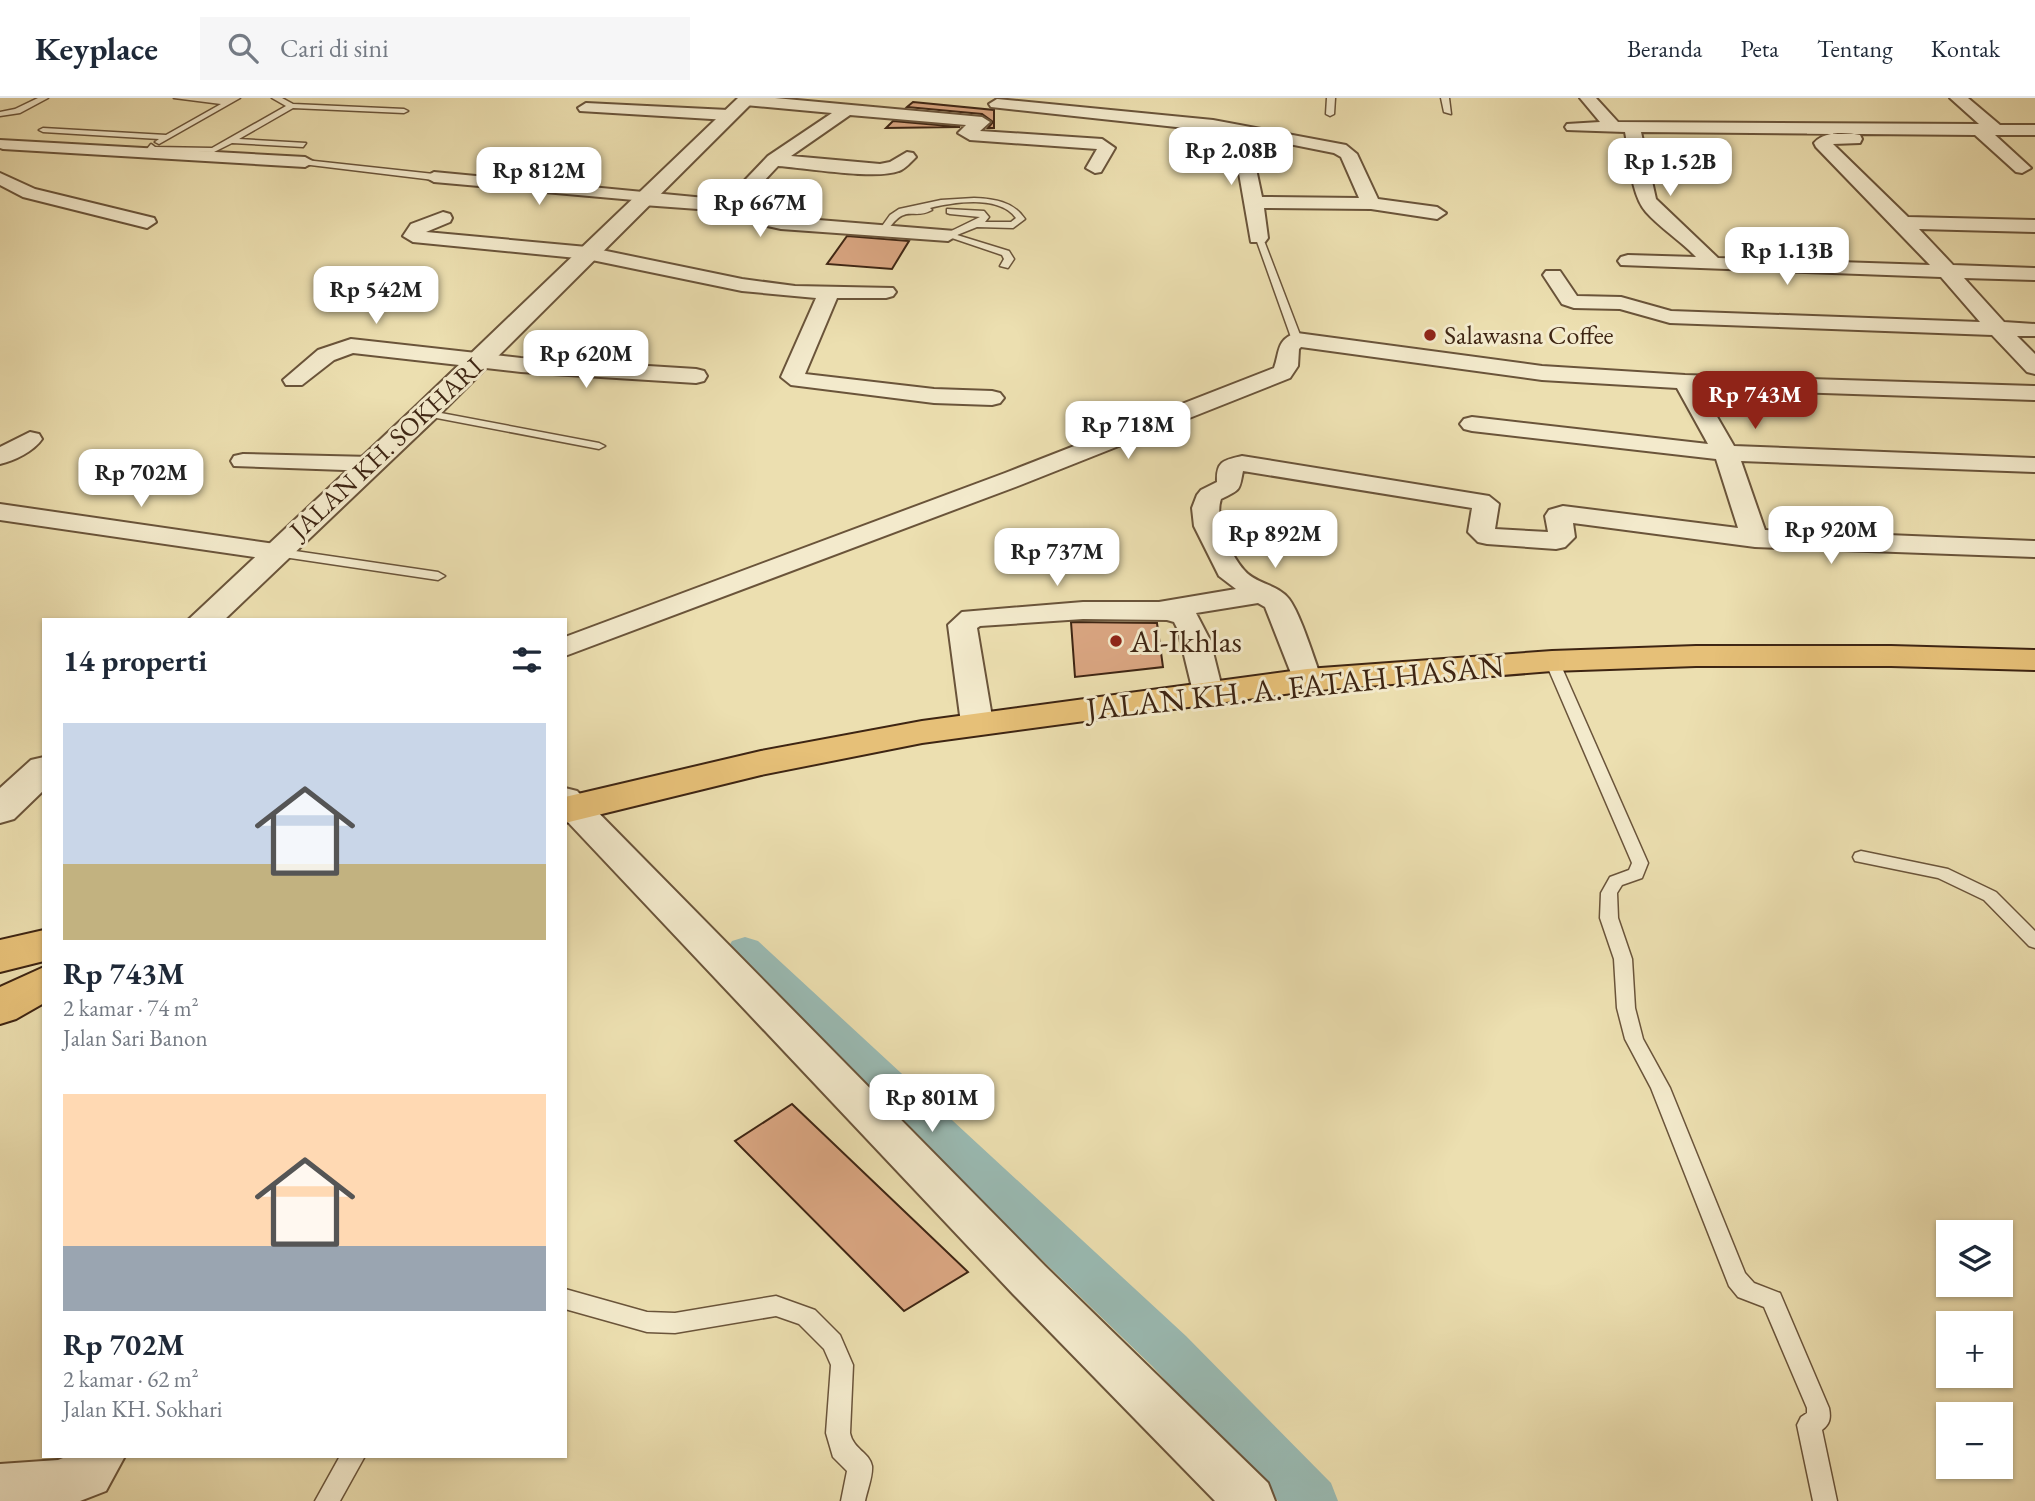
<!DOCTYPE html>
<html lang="id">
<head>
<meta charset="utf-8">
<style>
  :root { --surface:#fff; --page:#f6f6f7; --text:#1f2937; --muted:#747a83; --line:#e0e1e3; --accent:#8f2418 }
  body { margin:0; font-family:"EB Garamond",serif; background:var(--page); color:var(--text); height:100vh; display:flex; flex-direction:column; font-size:26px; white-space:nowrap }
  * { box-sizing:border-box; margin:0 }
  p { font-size:23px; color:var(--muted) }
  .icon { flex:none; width:38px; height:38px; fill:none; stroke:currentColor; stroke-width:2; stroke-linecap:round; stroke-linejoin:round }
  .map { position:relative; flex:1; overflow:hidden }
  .details { position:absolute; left:42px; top:520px; width:525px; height:840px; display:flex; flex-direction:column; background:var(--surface); border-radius:0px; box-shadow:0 2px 5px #0004 }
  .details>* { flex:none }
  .buttons { position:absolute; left:1936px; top:1122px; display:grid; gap:14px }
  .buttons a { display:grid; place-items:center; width:77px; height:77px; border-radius:0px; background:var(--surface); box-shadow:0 2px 5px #0004; font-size:35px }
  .price { position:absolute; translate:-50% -60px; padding:0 16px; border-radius:14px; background:#fff; color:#222; font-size:23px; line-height:46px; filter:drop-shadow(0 2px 4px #0008) }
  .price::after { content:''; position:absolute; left:50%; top:42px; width:21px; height:16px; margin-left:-10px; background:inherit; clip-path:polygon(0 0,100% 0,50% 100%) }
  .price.on { background:var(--accent); color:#fff }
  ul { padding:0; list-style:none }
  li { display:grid; align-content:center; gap:14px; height:371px; padding:0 21px }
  li span { display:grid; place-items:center; height:217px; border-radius:0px; color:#555 }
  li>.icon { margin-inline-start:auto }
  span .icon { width:126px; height:126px; fill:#fffc; stroke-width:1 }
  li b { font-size:30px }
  h2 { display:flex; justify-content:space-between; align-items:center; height:84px; padding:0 21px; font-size:30px }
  header { display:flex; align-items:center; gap:42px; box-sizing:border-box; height:98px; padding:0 35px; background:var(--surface); border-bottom:2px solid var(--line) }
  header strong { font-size:33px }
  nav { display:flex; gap:38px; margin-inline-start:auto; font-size:24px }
  .search { width:490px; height:63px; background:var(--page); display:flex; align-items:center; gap:18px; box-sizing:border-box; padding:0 24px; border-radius:0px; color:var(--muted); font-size:26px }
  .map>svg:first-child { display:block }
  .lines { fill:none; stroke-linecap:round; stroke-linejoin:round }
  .canal { fill:#9abbb4; fill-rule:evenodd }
  .building { fill:#daa682; stroke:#3e2513; stroke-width:2 }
  .service-casing { stroke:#6a543a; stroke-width:3 }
  .minor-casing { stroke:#6a543a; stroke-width:4 }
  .tertiary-casing { stroke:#6a543a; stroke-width:4 }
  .trunk-casing { stroke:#3e2513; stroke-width:4 }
  .service { fill:#f3eacc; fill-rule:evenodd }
  .minor { fill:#f3eacc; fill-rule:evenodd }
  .tertiary { fill:#f3eacc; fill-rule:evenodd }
  .trunk { fill:#e6c078; fill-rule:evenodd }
  .poi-dot { fill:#8f2418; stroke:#f3eacc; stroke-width:2.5 }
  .labels { text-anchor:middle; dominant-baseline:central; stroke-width:6; stroke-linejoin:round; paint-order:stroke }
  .far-poi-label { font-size:26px; fill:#3e2513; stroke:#f3eacc; text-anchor:start }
  .far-street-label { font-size:26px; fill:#3e2513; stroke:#f3eacc }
  .poi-label { font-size:32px; fill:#3e2513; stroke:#f3eacc; text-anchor:start }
  .street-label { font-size:32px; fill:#3e2513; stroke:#f3eacc }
</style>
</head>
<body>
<header>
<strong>Keyplace</strong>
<div class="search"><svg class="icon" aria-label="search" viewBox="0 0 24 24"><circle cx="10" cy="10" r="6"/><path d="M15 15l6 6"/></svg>Cari di sini</div>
<nav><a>Beranda</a><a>Peta</a><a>Tentang</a><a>Kontak</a></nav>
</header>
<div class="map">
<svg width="2035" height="1403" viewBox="0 0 2035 1403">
  <rect width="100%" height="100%" fill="#ecdfb0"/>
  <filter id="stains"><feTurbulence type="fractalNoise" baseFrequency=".00286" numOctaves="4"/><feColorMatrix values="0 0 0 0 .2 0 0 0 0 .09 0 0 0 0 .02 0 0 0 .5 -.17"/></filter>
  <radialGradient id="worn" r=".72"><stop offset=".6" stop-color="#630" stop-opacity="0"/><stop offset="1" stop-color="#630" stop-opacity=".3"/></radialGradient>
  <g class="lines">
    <!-- canal -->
    <path class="canal" d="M 745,839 L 758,843 L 1186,1238 L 1331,1385 L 1338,1403 L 1278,1403 L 1152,1268 L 732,863 L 726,853 L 732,843 Z"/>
  </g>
  <!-- building -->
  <path class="building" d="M 913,4 L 994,12 L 994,30 L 988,30 L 993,24 L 982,16 L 907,9 Z
    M 893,23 L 960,29 L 886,30 Z
    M 847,138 L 909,143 L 892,171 L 827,166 Z
    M 1071,524 L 1157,525 L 1163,569 L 1075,579 Z
    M 792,1006 L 968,1174 L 904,1213 L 735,1043 Z"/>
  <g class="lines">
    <defs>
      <path id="service" d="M 38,0 L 48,0 L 20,15 L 0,18 L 0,14 L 15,11 Z
        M 174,0 L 240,0 L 159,46 L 155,44 L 159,41 L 43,34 L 39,32 L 43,30 L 166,37 L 221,6 Z
        M 272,0 L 282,0 L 293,6 L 404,11 L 408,13 L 404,15 L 293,10 L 239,41 L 306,45 L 303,49 L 232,45 L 214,54 L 151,53 L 147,51 L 151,46 L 155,49 L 212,50 L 286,8 Z
        M 1327,0 L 1335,0 L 1334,16 L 1330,18 L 1326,16 Z
        M 1441,0 L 1449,0 L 1451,16 L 1444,14 Z
        M 305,62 L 434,76 L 438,79 L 434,82 L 302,66 L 302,62 Z
        M 974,100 C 994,101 1013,103 1025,121 L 1013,130 L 977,129 L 957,137 L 1009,153 L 1014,161 L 1008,170 L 1000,168 L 1004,161 L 1002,157 L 943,137 L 980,119 L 950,116 L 947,115 L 947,111 L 984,113 L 989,119 L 985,124 L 1011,124 L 1016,120 C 999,97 955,104 930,110 L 932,112 C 912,123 907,104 887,133 L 880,131 L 890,117 L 899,111 L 941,102 Z
        M 1255,138 L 1263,140 L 1302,242 L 1301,244 L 1292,242 Z
        M 425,312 L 599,345 L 605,348 L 599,351 L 421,317 L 421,313 Z
        M 275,450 L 438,474 L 445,478 L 438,482 L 270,457 L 269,454 Z
        M 1552,559 L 1559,563 L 1648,765 L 1642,780 L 1622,787 L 1617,795 L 1618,820 L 1632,861 L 1635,910 L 1643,941 L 1670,990 L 1745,1175 L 1754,1185 L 1780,1195 L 1829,1310 C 1831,1320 1830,1326 1822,1332 L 1837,1403 L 1813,1403 L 1797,1327 L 1801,1319 L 1807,1315 L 1807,1310 L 1764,1209 L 1738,1199 L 1729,1188 L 1651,990 L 1625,941 L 1617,910 L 1614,861 L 1600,820 L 1601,795 L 1610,779 L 1629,772 L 1632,765 L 1545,563 Z
        M 1861,753 L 1948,771 L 1996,794 L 2035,833 L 2035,850 L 2029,848 L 1984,802 L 1938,780 L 1855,763 L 1853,759 L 1855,755 Z
        M 565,1191 L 647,1214 L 675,1215 L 776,1198 L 815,1212 L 840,1237 L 853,1267 L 850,1335 C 853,1351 870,1355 872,1368 C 873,1378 867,1393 865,1403 L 841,1403 L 847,1373 L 833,1359 L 826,1335 L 831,1267 L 824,1251 L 799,1226 L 776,1218 L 675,1235 L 647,1234 L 565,1211 Z
        M 340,1358 L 365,1358 L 340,1403 L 315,1403 Z"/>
      <path id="minor" d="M 739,0 L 775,0 L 982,19 L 990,24 L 980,33 L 1102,41 L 1115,50 L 1101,74 L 1095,75 L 1086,70 L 1097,51 L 970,42 L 958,35 L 966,27 L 850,17 L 791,58 L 880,66 L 890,64 L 907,54 L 913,55 L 916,59 C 911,64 905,71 899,73 C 876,82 806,70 778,68 L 745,103 L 768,106 L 772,113 L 771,117 L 781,119 L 955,133 L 958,137 L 948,143 L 781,131 L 758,126 L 752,119 L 753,115 L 643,107 L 634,102 L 434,84 L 425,79 L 434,74 L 726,102 L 768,58 L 832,15 L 745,7 L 739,5 Z
        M 1580,0 L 1596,0 L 1618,24 L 1979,26 L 1950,0 L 1968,0 L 2000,27 L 2035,27 L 2035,37 L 1995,37 L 2031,70 L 2022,75 L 2016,74 L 1975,37 L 1641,34 L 1656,101 L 1718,160 L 1930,167 L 1816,49 L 1814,45 C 1824,33 1845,34 1860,37 L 1862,41 L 1860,45 L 1833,46 L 1908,119 L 2035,122 L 2035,134 L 1919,131 L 1953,167 L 2035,170 L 2035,182 L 1964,180 L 2004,224 L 2035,226 L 2035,238 L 2017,238 L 2035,256 L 2035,276 L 2027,274 L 1992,237 L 1670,225 L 1620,211 L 1574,210 L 1562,206 L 1543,177 L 1546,173 L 1560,173 L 1577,198 L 1621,199 L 1671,213 L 1980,224 L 1941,179 L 1621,167 L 1618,163 L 1621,159 L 1628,157 L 1696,159 C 1681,143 1660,130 1646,114 C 1630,95 1630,59 1625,34 L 1567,32 L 1565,29 L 1567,26 L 1600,24 Z
        M 997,1 L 1213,22 L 1346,47 L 1357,56 L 1378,101 L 1437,109 L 1446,115 L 1437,121 L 1371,111 L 1264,110 L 1268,140 L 1265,144 L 1251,144 L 1232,35 L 991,9 L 989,6 ZM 1249,38 L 1334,55 L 1341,59 L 1359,100 L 1262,99 Z
        M 586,5 L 728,12 L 736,17 L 728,22 L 580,13 L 578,10 Z
        M 0,42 L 305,59 L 314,64 L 305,69 L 3,51 L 0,50 Z
        M 0,75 L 35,91 L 154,120 L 156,124 L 147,130 L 23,99 L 0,87 Z
        M 443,114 L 450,116 L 452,120 L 450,124 L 426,134 L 587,149 L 742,181 L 795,188 L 893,190 L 896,194 L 893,198 L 886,200 L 837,200 L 805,276 L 934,291 L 992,293 L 1000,295 L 1004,300 L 1000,305 L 992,307 L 934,305 L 791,287 L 781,279 L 816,200 L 742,193 L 587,161 L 413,144 L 403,138 L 411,126 Z
        M 1297,235 L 1542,268 L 1685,277 L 2035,288 L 2035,302 L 1701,291 L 1734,348 L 2035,360 L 2035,374 L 1741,363 L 1765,432 L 2035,443 L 2035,459 L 1755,449 L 1573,425 L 1575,439 L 1565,449 L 1556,451 L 1487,446 L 1478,444 L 1468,434 L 1472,410 L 1243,373 C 1239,392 1242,391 1221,401 C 1214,421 1230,456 1244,472 C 1255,486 1278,486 1289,501 C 1301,517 1314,561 1322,582 L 1318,588 L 1307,591 L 1296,588 L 1265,509 L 1258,505 L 1196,515 L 1210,542 L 1223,594 L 1219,601 L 1208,603 L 1197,601 L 1193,594 L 1178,532 L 1174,524 L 1167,522 L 1083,521 L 980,528 L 977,530 L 993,625 L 988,632 L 977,635 L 966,632 L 961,625 L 948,527 L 962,514 L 1083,504 L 1159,504 L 1236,491 L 1219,478 L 1194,428 L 1192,410 L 1197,397 L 1201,392 L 1217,384 C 1216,363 1224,362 1242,358 L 1489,398 L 1499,406 L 1495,431 L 1548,434 L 1545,418 L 1549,412 L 1563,408 L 1738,430 L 1716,361 L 1472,333 L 1464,331 L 1460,326 L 1464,321 L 1472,319 L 1708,346 L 1677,290 L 1542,282 L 1301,249 L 1299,251 L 1298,268 L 1290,280 L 1023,386 L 565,558 L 565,539 L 1005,375 L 1274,270 C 1280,254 1276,241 1297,235 Z
        M 351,241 L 521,260 L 696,271 L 704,273 L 707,278 L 704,283 L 696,285 L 521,274 L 353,255 L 334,262 L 302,287 L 286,287 L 283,282 L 318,252 Z
        M 30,334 L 39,336 L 42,341 C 34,353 14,363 0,366 L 0,349 Z
        M 243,356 L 372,359 L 381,361 L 384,366 L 381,371 L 372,373 L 234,368 L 231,363 L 234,358 Z
        M 0,406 L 275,446 L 285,448 L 289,454 L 285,460 L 275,462 L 0,422 Z
        M 565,690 L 577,693 L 1045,1168 L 1268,1385 L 1275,1403 L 1215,1403 L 1013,1196 L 565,721 Z
        M 68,1358 L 125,1358 L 106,1393 L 80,1403 L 0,1403 L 0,1366 L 58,1362 Z"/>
      <path id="tertiary" d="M 738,0 L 757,0 L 435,321 L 224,522 L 188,522 L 415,309 Z
        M 44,659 L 44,692 L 14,721 L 0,725 L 0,690 L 31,662 Z"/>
      <path id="trunk" d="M 1696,548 L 1891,548 L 2035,552 L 2035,572 L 1891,568 L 1696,568 L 1552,573 L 1307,593 L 922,645 L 761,677 L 565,725 L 565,699 L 761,653 L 922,623 L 1307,571 L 1552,553 Z
        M 44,832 L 44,863 L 0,874 L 0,842 Z
        M 44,869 L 44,905 L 16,921 L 0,926 L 0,889 Z"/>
    </defs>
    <!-- service casing -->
    <use href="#service" class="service-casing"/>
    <!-- minor casing -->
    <use href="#minor" class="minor-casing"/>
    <!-- tertiary casing -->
    <use href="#tertiary" class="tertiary-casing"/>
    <!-- trunk casing -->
    <use href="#trunk" class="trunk-casing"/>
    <!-- service -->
    <use href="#service" class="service"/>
    <!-- minor -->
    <use href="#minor" class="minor"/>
    <!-- tertiary -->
    <use href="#tertiary" class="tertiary"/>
    <!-- trunk -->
    <use href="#trunk" class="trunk"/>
  </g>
  <!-- markers -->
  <g class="poi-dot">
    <circle cx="1430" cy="237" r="7"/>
    <circle cx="1116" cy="543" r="7"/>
  </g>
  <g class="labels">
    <!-- far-poi labels -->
    <g class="far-poi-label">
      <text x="1444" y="237">Salawasna Coffee</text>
    </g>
    <!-- far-street labels -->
    <g class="far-street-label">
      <text transform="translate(386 350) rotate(-43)">JALAN KH. SOKHARI</text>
    </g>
    <!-- poi labels -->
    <g class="poi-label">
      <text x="1130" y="543">Al-Ikhlas</text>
    </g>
    <!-- street labels -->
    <g class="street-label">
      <text transform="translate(1295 589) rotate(-6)">JALAN KH. A. FATAH HASAN</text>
    </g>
  </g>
  <rect width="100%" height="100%" filter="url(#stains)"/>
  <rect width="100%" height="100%" fill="url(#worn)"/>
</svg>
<div class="buttons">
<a><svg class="icon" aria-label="layers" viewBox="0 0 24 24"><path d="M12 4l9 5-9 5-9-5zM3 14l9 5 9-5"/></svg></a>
<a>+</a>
<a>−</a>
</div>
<b class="price" style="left:1231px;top:89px">Rp 2.08B</b>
<b class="price" style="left:1670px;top:100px">Rp 1.52B</b>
<b class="price" style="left:539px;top:109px">Rp 812M</b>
<b class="price" style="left:760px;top:141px">Rp 667M</b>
<b class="price" style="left:1787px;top:189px">Rp 1.13B</b>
<b class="price" style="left:376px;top:228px">Rp 542M</b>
<b class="price" style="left:586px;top:292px">Rp 620M</b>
<b class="price on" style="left:1755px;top:333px">Rp 743M</b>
<b class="price" style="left:1128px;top:363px">Rp 718M</b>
<b class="price" style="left:141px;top:411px">Rp 702M</b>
<b class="price" style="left:1831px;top:468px">Rp 920M</b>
<b class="price" style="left:1275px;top:472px">Rp 892M</b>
<b class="price" style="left:1057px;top:490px">Rp 737M</b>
<b class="price" style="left:932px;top:1036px">Rp 801M</b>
<section class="details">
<h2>14 properti<svg class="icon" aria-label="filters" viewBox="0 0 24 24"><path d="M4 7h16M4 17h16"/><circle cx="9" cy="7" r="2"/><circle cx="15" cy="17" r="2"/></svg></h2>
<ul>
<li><span style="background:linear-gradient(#c9d6e8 65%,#c2b280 0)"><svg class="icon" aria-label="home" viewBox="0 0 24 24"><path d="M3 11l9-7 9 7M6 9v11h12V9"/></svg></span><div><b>Rp 743M</b><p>2 kamar · 74 m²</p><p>Jalan Sari Banon</p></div></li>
<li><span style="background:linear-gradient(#ffd9b3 70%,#9aa5b1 0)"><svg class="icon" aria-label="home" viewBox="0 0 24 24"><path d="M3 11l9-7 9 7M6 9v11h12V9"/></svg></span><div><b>Rp 702M</b><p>2 kamar · 62 m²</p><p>Jalan KH. Sokhari</p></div></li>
</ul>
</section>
</div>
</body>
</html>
